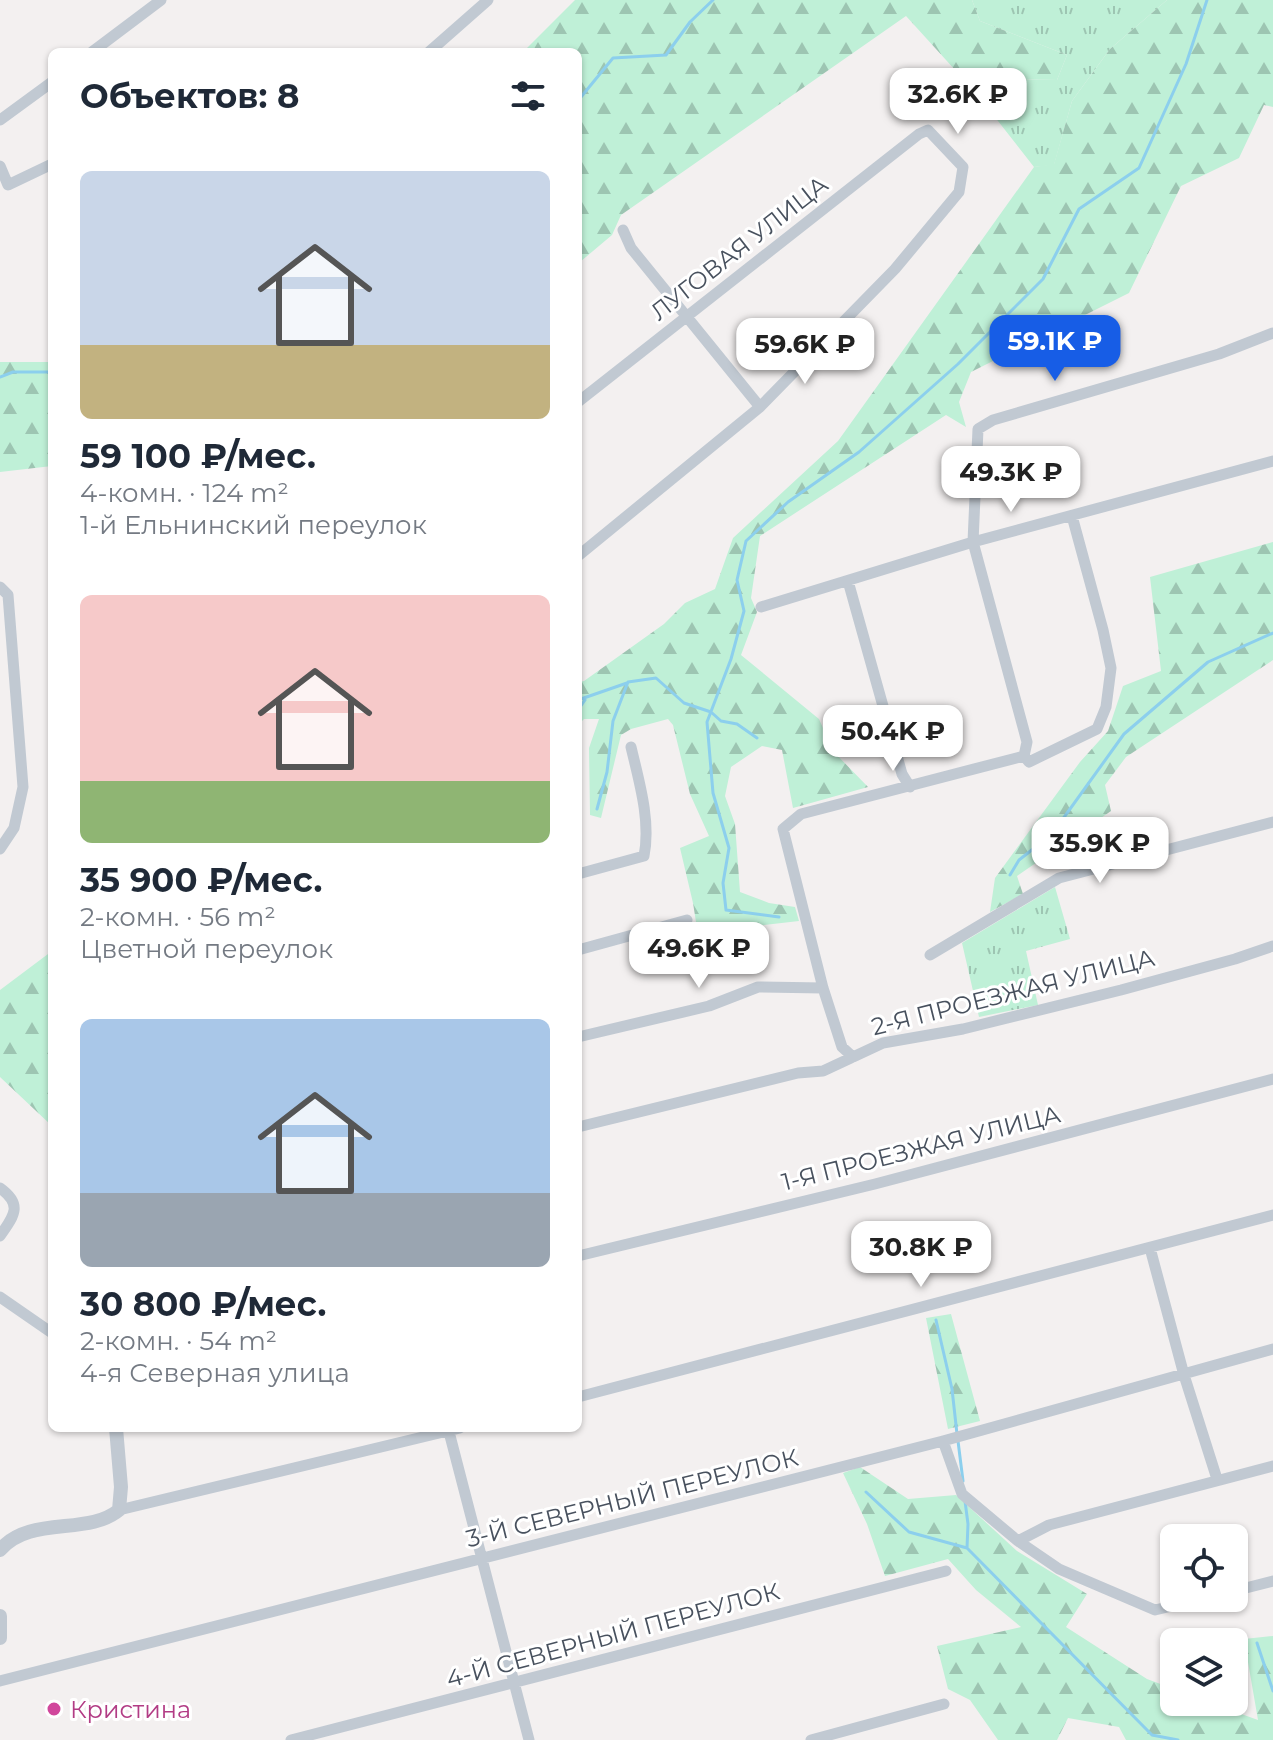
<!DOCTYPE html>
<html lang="ru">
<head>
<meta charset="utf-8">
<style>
  :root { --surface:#fff; --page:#f6f6f7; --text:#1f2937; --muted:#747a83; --accent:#175de6 }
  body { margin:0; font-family:Montserrat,sans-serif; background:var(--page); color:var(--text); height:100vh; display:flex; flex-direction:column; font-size:30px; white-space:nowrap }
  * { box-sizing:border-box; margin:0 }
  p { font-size:26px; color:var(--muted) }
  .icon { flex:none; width:44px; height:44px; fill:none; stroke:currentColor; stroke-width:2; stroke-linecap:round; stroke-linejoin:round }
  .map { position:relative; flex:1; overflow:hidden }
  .sheet { position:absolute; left:48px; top:48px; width:534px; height:1384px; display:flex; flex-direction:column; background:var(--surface); border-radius:12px; box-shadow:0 2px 6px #0004 }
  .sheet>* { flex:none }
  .tools { position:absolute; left:1160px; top:1524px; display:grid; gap:16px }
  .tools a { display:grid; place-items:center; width:88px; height:88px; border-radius:12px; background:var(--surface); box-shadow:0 2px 6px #0004; font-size:40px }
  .price { position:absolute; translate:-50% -68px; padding:0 18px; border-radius:16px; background:#fff; color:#222; font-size:26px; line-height:52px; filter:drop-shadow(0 2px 4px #0008) }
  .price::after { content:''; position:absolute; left:50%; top:48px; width:24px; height:18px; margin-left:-12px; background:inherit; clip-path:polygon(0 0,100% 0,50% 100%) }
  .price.current { background:var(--accent); color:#fff }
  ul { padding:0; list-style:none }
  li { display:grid; align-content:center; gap:16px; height:424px; padding:0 32px }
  li span { display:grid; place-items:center; height:248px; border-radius:12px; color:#555 }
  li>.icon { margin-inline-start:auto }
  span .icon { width:144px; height:144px; fill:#fffc; stroke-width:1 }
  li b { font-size:34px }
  h2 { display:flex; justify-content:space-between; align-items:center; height:96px; padding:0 32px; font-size:34px }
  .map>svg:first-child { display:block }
  .grass { fill:url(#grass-tufts) }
  .forest { fill:url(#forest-firs) }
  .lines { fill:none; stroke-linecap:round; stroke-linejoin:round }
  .stream { stroke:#8ccfed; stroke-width:3 }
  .minor { stroke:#c1c9d2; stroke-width:11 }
  .tertiary { stroke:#c1c9d2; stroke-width:14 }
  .hotel-dot { fill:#d1479c; stroke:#fff; stroke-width:3 }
  .labels { text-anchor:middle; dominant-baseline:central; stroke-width:6; stroke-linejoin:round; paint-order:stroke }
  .street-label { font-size:24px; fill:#48515e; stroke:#fff }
  .hotel-label { font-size:24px; fill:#b23c85; stroke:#fff; text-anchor:start }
</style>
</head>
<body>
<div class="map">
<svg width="1273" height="1740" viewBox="0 0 1273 1740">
  <defs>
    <pattern id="grass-tufts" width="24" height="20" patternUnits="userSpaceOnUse" patternTransform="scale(2)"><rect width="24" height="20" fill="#bff0d7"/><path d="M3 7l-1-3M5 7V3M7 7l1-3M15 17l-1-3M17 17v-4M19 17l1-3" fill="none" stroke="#9dc5b2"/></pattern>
    <pattern id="forest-firs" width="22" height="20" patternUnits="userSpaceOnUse" patternTransform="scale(2)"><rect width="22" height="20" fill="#bff0d7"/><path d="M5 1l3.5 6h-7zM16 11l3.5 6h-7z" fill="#9dc5b2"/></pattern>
  </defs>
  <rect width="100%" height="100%" fill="#f3f0f0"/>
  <!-- grass -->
  <path class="grass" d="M 972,0 L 1167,0 L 1110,49 L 1072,101 L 1054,165 L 1034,167 L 976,93 L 995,79 L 1057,80 L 1067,55 L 980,21 Z
    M 1055,887 L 1070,939 L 1026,951 L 1038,1005 L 979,1017 L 962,943 Z"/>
  <!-- forest -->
  <path class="forest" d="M 575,0 L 972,0 L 980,21 L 1067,55 L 1057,80 L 995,79 L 976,93 L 906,16 L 621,215 L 612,235 L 580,262 L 578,298 L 578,52 L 523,52 Z
    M 1167,0 L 1273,0 L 1273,107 L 1264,105 L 1239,158 L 1181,186 L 1129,293 L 971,372 L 959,402 L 966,427 L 946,415 L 760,536 L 751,598 L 757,612 L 741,655 L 819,719 L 833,751 L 868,787 L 793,808 L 782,750 L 762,746 L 731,767 L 725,796 L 735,824 L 740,892 L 769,903 L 795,907 L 799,921 L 748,927 L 749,949 L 702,960 L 693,903 L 680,848 L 709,836 L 690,794 L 673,725 L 668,719 L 631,729 L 621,735 L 601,818 L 590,815 L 589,748 L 599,719 L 584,719 L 578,725 L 578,682 L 584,681 L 664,624 L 685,603 L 715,589 L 733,538 L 838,441 L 1034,167 L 1054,164 L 1072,101 L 1110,49 Z
    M 0,362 L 52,362 L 52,466 L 0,472 Z
    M 1273,542 L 1273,660 L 1126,757 L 1105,785 L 1111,811 L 1017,876 L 1023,894 L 990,912 L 995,878 L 1080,762 L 1108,731 L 1123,686 L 1161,671 L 1150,577 Z
    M 52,951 L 52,1126 L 0,1077 L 0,990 Z
    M 951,1314 L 980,1421 L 948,1429 L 926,1318 Z
    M 860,1467 L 908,1499 L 956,1495 L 1017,1551 L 1087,1594 L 1066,1627 L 1147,1679 L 1174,1689 L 1174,1702 L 1208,1702 L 1258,1720 L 1244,1639 L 1273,1636 L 1273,1740 L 1126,1740 L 1119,1727 L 1068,1718 L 1057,1740 L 998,1740 L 970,1700 L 948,1689 L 937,1646 L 1021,1627 L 976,1590 L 948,1559 L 885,1576 L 867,1524 L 843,1473 Z"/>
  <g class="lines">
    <!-- stream -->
    <path class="stream" d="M 578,97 L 581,97 L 613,58 L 666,55 L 690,22 L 713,0
      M 0,377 L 13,372 L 52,372
      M 578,700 L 627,683
      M 578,710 L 585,700
      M 597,809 L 607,772 L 613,721 L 628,682 L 656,678 L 684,703 L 711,712 L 721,721 L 737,724 L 757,738
      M 1010,875 L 1019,860 L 1052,834 L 1124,734 L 1208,662 L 1273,633
      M 779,917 L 726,910 L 723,883 L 729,848 L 713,793 L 707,722 L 731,659 L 744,611 L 737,580 L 746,541 L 788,502 L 859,452 L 958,364 L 1043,279 L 1079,209 L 1139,168 L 1186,64 L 1207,0
      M 936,1320 L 952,1389 L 957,1434
      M 958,1441 L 963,1481
      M 866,1492 L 909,1532 L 967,1548 L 1152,1735 L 1178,1740
      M 965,1501 L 968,1524 L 967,1548
      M 1257,1643 L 1273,1691"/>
    <!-- minor -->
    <path class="minor" d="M 92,52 L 161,0
      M 429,52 L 488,0
      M 0,120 L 52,82
      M 0,166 L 8,185 L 52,164
      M 623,230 L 631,248 L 760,407
      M 578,402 L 919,134 L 928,130 L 963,167 L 959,192 L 895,269 L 760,407 L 578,556
      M 848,581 L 902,774 L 910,787
      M 0,587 L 8,595 L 23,787 L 14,828 L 0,849
      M 761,607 L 973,542 L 1273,461
      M 1024,756 L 1027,742 L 973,542 L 978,429 L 993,420 L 1219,354 L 1273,333
      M 1024,756 L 1029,762 L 1097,729 L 1106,707 L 1111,668 L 1103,630 L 1072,516
      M 578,874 L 644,856 C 651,821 639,781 631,747
      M 578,950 L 687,920
      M 930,955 L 1059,878 L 1273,822
      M 578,1037 L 709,1006 L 758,987 L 823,988
      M 853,1057 L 842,1047 L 823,988 L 783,829 L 801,814 L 1024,756
      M 578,1127 L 798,1073 L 823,1071 L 883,1043 L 963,1029 L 1121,990 L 1235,959 L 1273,946
      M 0,1188 C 24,1205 13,1217 0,1236
      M 1150,1248 L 1184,1375 L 1217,1479
      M 578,1256 L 875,1184 L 1273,1079
      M 0,1297 L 52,1333
      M 578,1397 L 1273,1215
      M 448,1428 L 529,1740
      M 943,1441 L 962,1494 L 1018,1541 L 1059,1569 L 1155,1610 L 1205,1598
      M 119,1510 L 460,1428
      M 1018,1541 L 1049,1525 L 1273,1466
      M 1234,1591 L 1273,1581
      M 0,1681 L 943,1441 L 1273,1349
      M 291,1740 L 946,1571
      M 811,1740 L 944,1704"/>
    <!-- tertiary -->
    <path class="tertiary" d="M 0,1550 C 30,1515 88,1536 119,1510 L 121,1487 L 116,1428
      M 0,1616 L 0,1638"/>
  </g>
  <!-- markers -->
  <circle class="hotel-dot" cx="54" cy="1709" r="8"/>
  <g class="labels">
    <!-- street labels -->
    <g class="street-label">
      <text transform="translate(739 248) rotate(-38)">ЛУГОВАЯ УЛИЦА</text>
      <text transform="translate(1013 992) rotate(-14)">2-Я ПРОЕЗЖАЯ УЛИЦА</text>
      <text transform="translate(921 1148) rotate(-14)">1-Я ПРОЕЗЖАЯ УЛИЦА</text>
      <text transform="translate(632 1498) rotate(-14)">3-Й СЕВЕРНЫЙ ПЕРЕУЛОК</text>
      <text transform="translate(613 1635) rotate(-15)">4-Й СЕВЕРНЫЙ ПЕРЕУЛОК</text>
    </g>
    <!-- hotel labels -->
    <g class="hotel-label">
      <text x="70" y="1709">Кристина</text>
    </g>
  </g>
</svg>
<div class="tools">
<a><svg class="icon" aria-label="locate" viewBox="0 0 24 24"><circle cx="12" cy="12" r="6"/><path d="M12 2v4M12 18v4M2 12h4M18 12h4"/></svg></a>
<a><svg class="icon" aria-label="layers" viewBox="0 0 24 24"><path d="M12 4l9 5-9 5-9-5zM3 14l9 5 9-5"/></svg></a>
</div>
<b class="price" style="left:958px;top:136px">32.6K ₽</b>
<b class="price current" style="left:1055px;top:383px">59.1K ₽</b>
<b class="price" style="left:805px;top:386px">59.6K ₽</b>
<b class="price" style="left:1011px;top:514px">49.3K ₽</b>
<b class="price" style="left:893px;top:773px">50.4K ₽</b>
<b class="price" style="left:1100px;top:885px">35.9K ₽</b>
<b class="price" style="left:699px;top:990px">49.6K ₽</b>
<b class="price" style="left:921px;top:1289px">30.8K ₽</b>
<section class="sheet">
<h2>Объектов: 8<svg class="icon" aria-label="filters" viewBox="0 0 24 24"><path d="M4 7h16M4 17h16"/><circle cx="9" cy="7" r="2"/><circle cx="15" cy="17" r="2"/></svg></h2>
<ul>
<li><span style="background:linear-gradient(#c9d6e8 70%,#c2b280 0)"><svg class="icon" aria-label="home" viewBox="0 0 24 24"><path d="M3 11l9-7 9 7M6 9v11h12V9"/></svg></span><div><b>59 100 ₽/мес.</b><p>4-комн. · 124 m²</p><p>1-й Ельнинский переулок</p></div></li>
<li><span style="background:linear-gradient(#f6c9c9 75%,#8fb573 0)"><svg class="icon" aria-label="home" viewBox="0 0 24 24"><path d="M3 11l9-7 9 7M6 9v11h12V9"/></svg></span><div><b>35 900 ₽/мес.</b><p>2-комн. · 56 m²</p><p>Цветной переулок</p></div></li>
<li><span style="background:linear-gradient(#a9c7e8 70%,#9aa5b1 0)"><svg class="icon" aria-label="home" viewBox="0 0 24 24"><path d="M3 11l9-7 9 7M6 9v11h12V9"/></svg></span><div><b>30 800 ₽/мес.</b><p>2-комн. · 54 m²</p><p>4-я Северная улица</p></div></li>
</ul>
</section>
</div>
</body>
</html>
